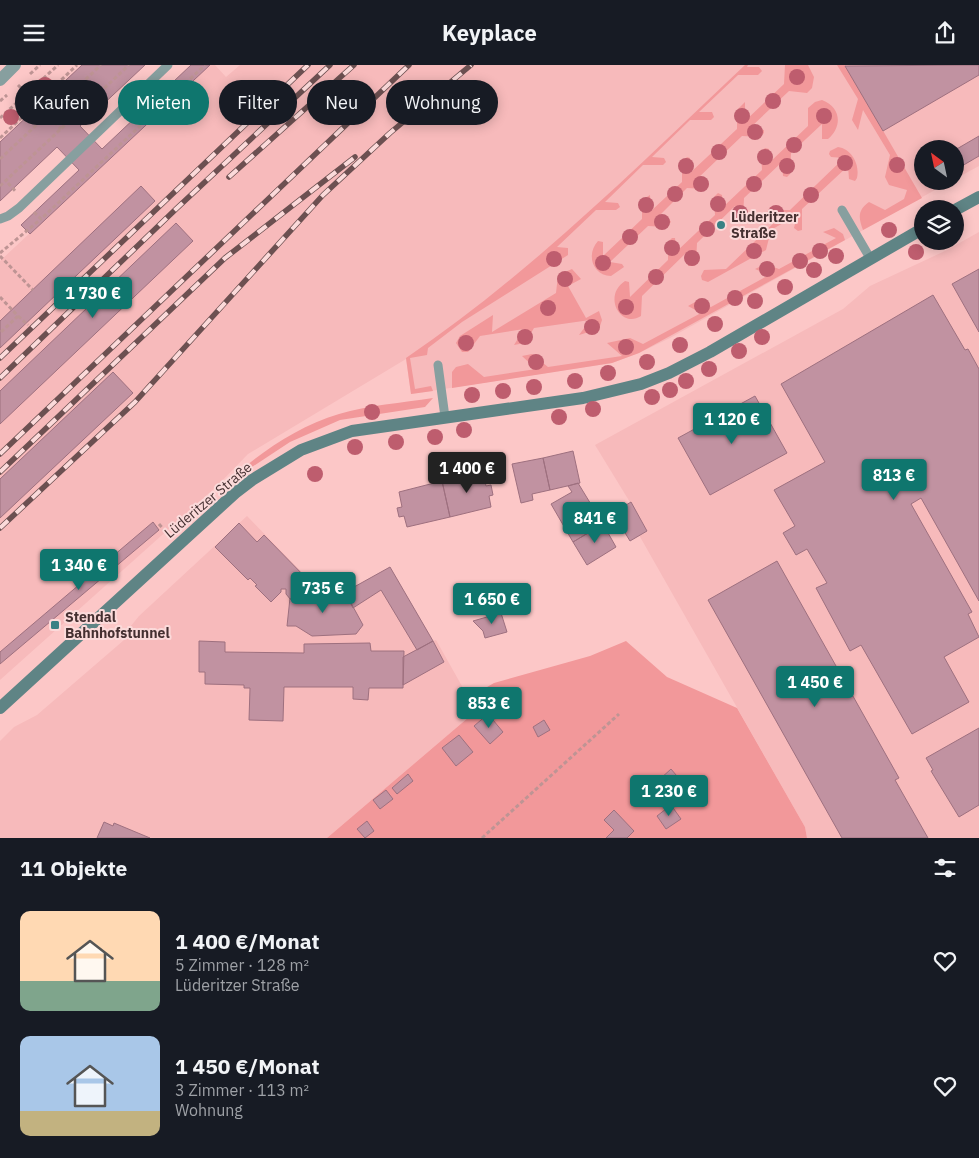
<!DOCTYPE html>
<html lang="de">
<head>
<meta charset="utf-8">
<style>
  :root { --surface:#171b24; --page:#242831; --text:#f1f3f6; --muted:#9ea1a6; --accent:#0f766e }
  body { margin:0; font-family:"IBM Plex Sans",sans-serif; background:var(--page); color:var(--text); height:100vh; display:flex; flex-direction:column; font-size:19px; white-space:nowrap }
  * { box-sizing:border-box; margin:0 }
  p { font-size:16px; color:var(--muted) }
  .icon { flex:none; width:28px; height:28px; fill:none; stroke:currentColor; stroke-width:2; stroke-linecap:round; stroke-linejoin:round }
  .map { position:relative; height:773px; overflow:hidden }
  .side { display:flex; flex-direction:column; background:var(--surface); flex:1 }
  .side>* { flex:none }
  .banner { position:absolute; left:15px; top:15px; width:500px; height:45px; display:flex; gap:10px }
  .needle { width:32px; rotate:327deg }
  .tools { position:absolute; left:914px; top:75px; display:grid; gap:10px }
  .tools a { display:grid; place-items:center; width:50px; height:50px; border-radius:50%; background:var(--surface); box-shadow:0 2px 12px #0003; font-size:25px }
  .price { position:absolute; translate:-50% -42px; padding:0 11px; border-radius:5px; background:var(--accent); color:#fff; font-size:16px; line-height:32px; filter:drop-shadow(0 1px 2px #0008) }
  .price::after { content:''; position:absolute; left:50%; top:30px; width:15px; height:11px; margin-left:-8px; background:inherit; clip-path:polygon(0 0,100% 0,50% 100%) }
  .price.on { background:#222; color:#fff }
  ul { padding:0; list-style:none }
  li { display:flex; align-items:center; gap:15px; height:125px; padding:0 20px }
  li span { display:grid; place-items:center; flex:none; width:140px; height:100px; border-radius:10px; color:#555 }
  li>.icon { margin-inline-start:auto }
  span .icon { width:60px; height:60px; fill:#fffc; stroke-width:1 }
  li b { font-size:21px }
  h2 { display:flex; justify-content:space-between; align-items:center; height:60px; padding:0 20px; font-size:21px }
  .pill { padding:0 18px; border-radius:22px; background:var(--surface); box-shadow:0 2px 12px #0003; font-size:18px; line-height:45px }
  .pill.on { background:var(--accent); color:#fff }
  header { display:flex; justify-content:space-between; align-items:center; height:65px; padding:0 20px; background:var(--surface); font-size:22px; font-weight:800 }
  .map>svg:first-child { display:block }
  .built { fill:#f7babb }
  .green { fill:#f2989a }
  .building { fill:#c192a1; stroke:#9e707f }
  .lines { fill:none; stroke-linecap:round; stroke-linejoin:round }
  .path { stroke:#be9494; stroke-width:3; stroke-dasharray:4 2.5; stroke-linecap:butt }
  .lane { stroke:#879f9f; stroke-width:9 }
  .street { stroke:#879f9f; stroke-width:12 }
  .secondary { stroke:#5f8485; stroke-width:12 }
  .rail-casing { stroke:#6c5051; stroke-width:5.5 }
  .rail { stroke:#fbdada; stroke-width:4; stroke-dasharray:11; stroke-linecap:butt }
  .tree { fill:#be5d6e }
  .poi-dot { fill:#398184; stroke:#fbdada; stroke-width:2 }
  .labels { text-anchor:middle; dominant-baseline:central; stroke-width:4; stroke-linejoin:round; paint-order:stroke }
  .poi-label { font-size:14px; font-weight:bold; fill:#453031; stroke:#fbdada; text-anchor:start }
  .street-label { font-size:14px; fill:#453031; stroke:#fbdada }
</style>
</head>
<body>
<header><svg class="icon" aria-label="menu" viewBox="0 0 24 24"><path d="M4 6h16M4 12h16M4 18h16"/></svg>Keyplace<svg class="icon" aria-label="share" viewBox="0 0 24 24"><path d="M12 15V3M7 8l5-5 5 5M5 13v7h14v-7"/></svg></header>
<div class="map">
<svg width="979" height="773" viewBox="0 0 979 773">
  <rect width="100%" height="100%" fill="#fcc7c7"/>
  <!-- built -->
  <path class="built" d="M 210,0 L 215,0 L 226,12 L 240,0 L 979,0 L 979,101 L 955,114 L 955,84 L 922,84 L 922,116 L 951,116 L 670,273 L 639,288 L 612,298 L 411,329 L 406,294 L 248,389 L 218,420 L 0,615 L 0,196 Z
    M 979,167 L 979,773 L 807,773 L 805,762 L 639,470 L 647,465 L 595,380 L 843,244 L 870,221 L 947,185 Z
    M 247,451 L 330,536 L 390,502 L 433,576 L 436,575 L 476,646 L 327,773 L 0,773 L 0,676 L 14,662 L 37,650 L 124,575 L 122,572 L 139,551 Z"/>
  <!-- green -->
  <path class="green" d="M 745,0 L 748,0 L 747,2 L 759,2 L 762,6 L 758,10 L 738,10 L 699,47 L 712,47 L 714,52 L 711,55 L 690,55 L 652,92 L 664,93 L 666,97 L 663,100 L 643,100 L 605,137 L 618,138 L 620,142 L 616,145 L 596,145 L 557,182 L 568,183 L 568,190 L 462,257 L 428,283 L 427,290 L 410,293 L 415,324 L 431,321 L 433,326 L 411,329 L 406,293 C 530,209 636,103 745,0 Z
    M 785,0 L 808,0 L 814,12 L 812,23 L 807,28 L 789,26 L 750,63 L 764,65 L 764,68 L 760,72 L 742,71 L 696,115 L 708,117 L 709,120 L 705,124 L 687,123 L 657,153 L 669,154 L 671,157 L 666,162 L 648,161 L 610,197 L 622,199 L 624,202 L 611,211 C 592,210 586,189 598,176 L 603,177 L 603,191 L 642,154 L 642,135 L 650,130 L 651,146 L 682,117 L 682,97 L 687,92 L 690,93 L 690,108 L 737,64 L 737,45 L 745,37 L 745,56 L 784,19 Z
    M 837,0 L 845,0 L 922,133 L 863,165 C 858,152 858,145 869,137 L 885,145 L 904,134 L 907,125 L 889,120 L 885,112 L 890,90 L 863,45 L 858,65 L 852,55 L 858,34 Z
    M 822,35 C 842,43 842,62 828,74 L 822,74 L 822,59 L 791,88 L 790,109 L 787,112 L 783,111 L 782,97 L 744,133 L 743,154 L 740,157 L 736,157 L 735,141 L 697,178 L 696,199 L 694,201 L 688,201 L 688,186 L 642,231 L 641,251 C 621,264 602,231 625,216 L 629,217 L 630,232 L 668,195 L 668,177 L 672,173 L 675,173 L 676,187 L 715,150 L 714,132 L 718,128 L 722,130 L 723,142 L 762,105 L 761,87 L 765,83 L 769,84 L 770,97 L 808,61 L 808,43 L 815,37 Z
    M 838,82 C 852,84 860,100 857,113 L 855,116 L 849,114 L 848,101 L 802,144 L 802,165 L 798,166 L 794,163 L 797,150 L 771,165 L 766,185 L 708,217 L 702,215 L 701,211 L 704,205 L 726,204 L 779,153 L 761,152 L 769,145 L 790,145 L 844,93 L 831,92 L 829,89 L 830,86 Z
    M 834,163 L 843,169 L 845,175 L 639,288 L 612,298 L 452,323 L 452,307 L 456,302 L 468,299 L 484,312 L 536,304 L 522,291 L 532,289 L 548,302 L 622,291 L 607,278 L 630,273 L 643,279 L 701,248 L 688,241 L 697,236 L 711,242 L 769,210 L 755,204 L 765,199 L 779,204 L 836,173 L 823,167 Z
    M 572,204 L 581,214 L 568,221 L 586,253 L 599,246 L 602,255 L 599,264 L 579,270 L 590,255 L 534,263 L 525,278 L 514,280 L 524,264 L 480,271 L 468,287 L 462,287 L 456,278 L 460,271 L 493,250 L 492,267 L 556,228 L 558,210 Z
    M 433,333 L 425,342 L 340,355 L 290,377 L 226,419 C 257,389 296,362 339,349 C 368,340 402,338 433,333 Z
    M 626,576 L 667,612 L 737,643 L 805,762 L 807,773 L 327,773 L 476,646 L 468,633 L 494,618 L 590,591 Z"/>
  <!-- building -->
  <path class="building" d="M 82,0 L 145,0 L 80,61 L 102,84 L 191,0 L 210,0 L 30,169 L 21,160 L 79,105 L 57,82 L 0,136 L 0,77 Z
    M 979,0 L 979,10 L 883,66 L 845,1 Z
    M 979,71 L 979,91 L 955,105 L 955,85 Z
    M 141,121 L 155,136 L 0,283 L 0,256 Z
    M 176,158 L 193,176 L 0,359 L 0,326 Z
    M 979,204 L 979,267 L 952,219 Z
    M 933,230 L 965,285 L 968,284 L 979,304 L 979,536 L 921,433 L 911,439 L 972,547 L 968,549 L 979,572 L 944,592 L 969,637 L 912,669 L 861,580 L 850,586 L 816,523 L 827,518 L 807,484 L 796,490 L 783,468 L 795,461 L 774,425 L 825,397 L 781,319 Z
    M 113,307 L 133,328 L 0,453 L 0,414 Z
    M 755,331 L 787,388 L 710,430 L 678,373 Z
    M 573,386 L 580,418 L 550,425 L 543,393 Z
    M 543,393 L 550,425 L 532,429 L 533,435 L 521,438 L 512,399 Z
    M 483,407 L 486,421 L 491,420 L 493,430 L 489,431 L 491,442 L 450,452 L 442,416 Z
    M 442,416 L 450,452 L 407,462 L 404,451 L 399,452 L 397,443 L 402,442 L 399,427 Z
    M 578,418 L 603,459 L 573,477 L 551,439 L 572,427 L 568,421 Z
    M 631,437 L 647,466 L 630,476 L 613,448 Z
    M 153,457 L 159,465 L 0,599 L 0,587 Z
    M 239,458 L 257,477 L 264,470 L 310,517 L 291,535 L 286,529 L 286,524 L 281,524 L 281,527 L 271,537 L 255,521 L 257,520 L 250,513 L 248,515 L 215,482 Z
    M 603,459 L 616,482 L 587,500 L 573,477 Z
    M 777,496 L 899,713 L 895,715 L 928,773 L 842,773 L 708,535 Z
    M 390,502 L 433,576 L 417,585 L 381,525 L 353,543 L 345,527 Z
    M 310,517 L 330,536 L 345,527 L 363,560 L 356,569 L 312,571 L 296,561 L 287,561 L 290,533 L 291,535 Z
    M 501,548 L 507,567 L 485,573 L 483,566 L 473,556 Z
    M 199,576 L 225,577 L 225,587 L 304,588 L 304,579 L 370,578 L 371,586 L 404,586 L 403,623 L 369,623 L 368,635 L 353,634 L 353,622 L 284,622 L 283,656 L 249,655 L 250,623 L 244,623 L 244,620 L 205,619 L 205,607 L 199,607 Z
    M 433,576 L 444,597 L 403,620 L 403,592 Z
    M 488,649 L 503,667 L 490,679 L 474,661 Z
    M 544,655 L 550,665 L 538,672 L 533,662 Z
    M 979,663 L 979,740 L 959,752 L 931,706 L 933,705 L 926,693 Z
    M 459,670 L 473,687 L 456,701 L 442,683 Z
    M 671,704 L 682,717 L 670,727 L 660,714 Z
    M 408,709 L 413,716 L 397,729 L 392,723 Z
    M 386,725 L 393,734 L 380,744 L 373,735 Z
    M 671,740 L 681,754 L 666,764 L 657,751 Z
    M 614,745 L 634,766 L 627,773 L 606,773 L 614,765 L 604,755 Z
    M 367,756 L 374,766 L 365,773 L 357,764 Z
    M 104,757 L 113,761 L 114,758 L 150,773 L 97,773 Z"/>
  <g class="lines">
    <!-- path -->
    <path class="path" d="M 30,9 L 40,0
      M 18,20 L 61,64
      M 0,36 L 7,30
      M 0,53 L 58,0
      M 0,73 L 77,0
      M 0,94 L 101,0
      M 8,118 L 16,127
      M 0,121 L 129,0
      M 34,147 L 41,154 L 205,0
      M 0,188 L 41,154
      M 0,191 L 33,225
      M 0,232 L 18,251 L 0,268
      M 18,251 L 28,260
      M 159,459 L 166,467
      M 482,773 L 619,649"/>
    <!-- lane -->
    <path class="lane" d="M 842,145 L 870,193
      M 0,154 L 8,151 L 19,143 L 168,0
      M 438,300 L 445,352"/>
    <!-- street -->
    <path class="street" d="M 0,15 L 15,0"/>
    <!-- secondary -->
    <path class="secondary" d="M 955,145 L 979,132
      M 0,643 L 235,428 L 252,415 L 301,385 L 352,366 L 583,333 L 641,319 L 669,308 L 710,287 L 922,164"/>
    <defs>
      <path id="rail" d="M 229,112 L 354,0
        M 0,293 L 308,0
        M 0,313 L 176,144 L 330,0
        M 0,389 L 409,0
        M 0,407 L 225,193 L 355,92
        M 0,463 L 135,337 L 323,130 L 390,68 L 471,0"/>
    </defs>
    <!-- rail casing -->
    <use href="#rail" class="rail-casing"/>
    <!-- rail -->
    <use href="#rail" class="rail"/>
  </g>
  <!-- trees -->
  <g class="tree">
    <circle cx="797" cy="12" r="8"/>
    <circle cx="45" cy="20" r="8"/>
    <circle cx="773" cy="36" r="8"/>
    <circle cx="742" cy="51" r="8"/>
    <circle cx="824" cy="51" r="8"/>
    <circle cx="11" cy="52" r="8"/>
    <circle cx="755" cy="67" r="8"/>
    <circle cx="794" cy="80" r="8"/>
    <circle cx="719" cy="87" r="8"/>
    <circle cx="765" cy="92" r="8"/>
    <circle cx="845" cy="98" r="8"/>
    <circle cx="897" cy="100" r="8"/>
    <circle cx="686" cy="101" r="8"/>
    <circle cx="787" cy="101" r="8"/>
    <circle cx="701" cy="119" r="8"/>
    <circle cx="754" cy="119" r="8"/>
    <circle cx="675" cy="129" r="8"/>
    <circle cx="811" cy="130" r="8"/>
    <circle cx="718" cy="139" r="8"/>
    <circle cx="646" cy="140" r="8"/>
    <circle cx="740" cy="148" r="8"/>
    <circle cx="776" cy="148" r="8"/>
    <circle cx="662" cy="157" r="8"/>
    <circle cx="707" cy="164" r="8"/>
    <circle cx="889" cy="165" r="8"/>
    <circle cx="630" cy="172" r="8"/>
    <circle cx="672" cy="183" r="8"/>
    <circle cx="754" cy="186" r="8"/>
    <circle cx="820" cy="186" r="8"/>
    <circle cx="916" cy="187" r="8"/>
    <circle cx="836" cy="191" r="8"/>
    <circle cx="692" cy="193" r="8"/>
    <circle cx="554" cy="194" r="8"/>
    <circle cx="800" cy="196" r="8"/>
    <circle cx="603" cy="198" r="8"/>
    <circle cx="767" cy="204" r="8"/>
    <circle cx="814" cy="205" r="8"/>
    <circle cx="656" cy="212" r="8"/>
    <circle cx="565" cy="214" r="8"/>
    <circle cx="785" cy="222" r="8"/>
    <circle cx="735" cy="233" r="8"/>
    <circle cx="755" cy="236" r="8"/>
    <circle cx="702" cy="241" r="8"/>
    <circle cx="626" cy="242" r="8"/>
    <circle cx="548" cy="243" r="8"/>
    <circle cx="715" cy="259" r="8"/>
    <circle cx="592" cy="262" r="8"/>
    <circle cx="525" cy="272" r="8"/>
    <circle cx="762" cy="272" r="8"/>
    <circle cx="466" cy="278" r="8"/>
    <circle cx="680" cy="280" r="8"/>
    <circle cx="626" cy="282" r="8"/>
    <circle cx="739" cy="286" r="8"/>
    <circle cx="536" cy="297" r="8"/>
    <circle cx="647" cy="297" r="8"/>
    <circle cx="709" cy="304" r="8"/>
    <circle cx="608" cy="308" r="8"/>
    <circle cx="575" cy="316" r="8"/>
    <circle cx="686" cy="316" r="8"/>
    <circle cx="534" cy="322" r="8"/>
    <circle cx="670" cy="325" r="8"/>
    <circle cx="503" cy="326" r="8"/>
    <circle cx="472" cy="330" r="8"/>
    <circle cx="652" cy="332" r="8"/>
    <circle cx="593" cy="344" r="8"/>
    <circle cx="372" cy="347" r="8"/>
    <circle cx="559" cy="352" r="8"/>
    <circle cx="464" cy="365" r="8"/>
    <circle cx="435" cy="372" r="8"/>
    <circle cx="396" cy="377" r="8"/>
    <circle cx="355" cy="382" r="8"/>
    <circle cx="315" cy="409" r="8"/>
  </g>
  <!-- markers -->
  <g class="poi-dot">
    <circle cx="721" cy="160" r="5"/>
    <rect x="50" y="555" width="10" height="10" rx="2.5"/>
  </g>
  <g class="labels">
    <!-- poi labels -->
    <g class="poi-label">
      <text x="731" y="152">Lüderitzer<tspan x="731" dy="16">Straße</tspan></text>
      <text x="65" y="552">Stendal<tspan x="65" dy="16">Bahnhofstunnel</tspan></text>
    </g>
    <!-- street labels -->
    <g class="street-label">
      <text transform="translate(208 435) rotate(-40)">Lüderitzer Straße</text>
    </g>
  </g>
</svg>
<div class="tools">
<a><svg class="needle" viewBox="-14 -14 28 28"><path d="M0-13l5 13h-10z" fill="#e53935"/><path d="M0 13l5-13h-10z" fill="#9ea1a6"/></svg></a>
<a><svg class="icon" aria-label="layers" viewBox="0 0 24 24"><path d="M12 4l9 5-9 5-9-5zM3 14l9 5 9-5"/></svg></a>
</div>
<b class="price" style="left:93px;top:254px">1 730 €</b>
<b class="price" style="left:732px;top:380px">1 120 €</b>
<b class="price on" style="left:467px;top:429px">1 400 €</b>
<b class="price" style="left:894px;top:436px">813 €</b>
<b class="price" style="left:595px;top:479px">841 €</b>
<b class="price" style="left:79px;top:526px">1 340 €</b>
<b class="price" style="left:323px;top:549px">735 €</b>
<b class="price" style="left:492px;top:560px">1 650 €</b>
<b class="price" style="left:815px;top:643px">1 450 €</b>
<b class="price" style="left:489px;top:664px">853 €</b>
<b class="price" style="left:669px;top:752px">1 230 €</b>
<div class="banner">
<a class="pill">Kaufen</a>
<a class="pill on">Mieten</a>
<a class="pill">Filter</a>
<a class="pill">Neu</a>
<a class="pill">Wohnung</a>
</div>
</div>
<section class="side">
<h2>11 Objekte<svg class="icon" aria-label="filters" viewBox="0 0 24 24"><path d="M4 7h16M4 17h16"/><circle cx="9" cy="7" r="2"/><circle cx="15" cy="17" r="2"/></svg></h2>
<ul>
<li><span style="background:linear-gradient(#ffd9b3 70%,#7fa58c 0)"><svg class="icon" aria-label="home" viewBox="0 0 24 24"><path d="M3 11l9-7 9 7M6 9v11h12V9"/></svg></span><div><b>1 400 €/Monat</b><p>5 Zimmer · 128 m²</p><p>Lüderitzer Straße</p></div><svg class="icon" aria-label="heart" viewBox="0 0 24 24"><path d="M12 20l-8-8c-3-5 5-10 8-4 3-6 11-1 8 4z"/></svg></li>
<li><span style="background:linear-gradient(#a9c7e8 75%,#c2b280 0)"><svg class="icon" aria-label="home" viewBox="0 0 24 24"><path d="M3 11l9-7 9 7M6 9v11h12V9"/></svg></span><div><b>1 450 €/Monat</b><p>3 Zimmer · 113 m²</p><p>Wohnung</p></div><svg class="icon" aria-label="heart" viewBox="0 0 24 24"><path d="M12 20l-8-8c-3-5 5-10 8-4 3-6 11-1 8 4z"/></svg></li>
</ul>
</section>
</body>
</html>
